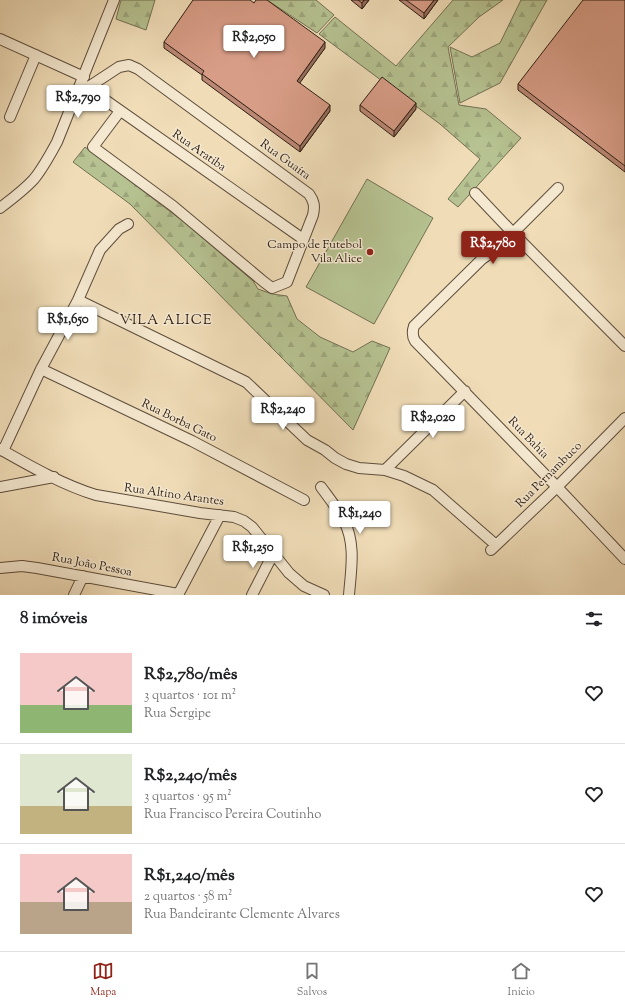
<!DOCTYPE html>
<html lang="pt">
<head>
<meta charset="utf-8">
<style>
  :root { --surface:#fff; --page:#f6f6f6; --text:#202124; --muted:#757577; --line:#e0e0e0; --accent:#8f2418 }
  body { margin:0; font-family:"Sorts Mill Goudy",serif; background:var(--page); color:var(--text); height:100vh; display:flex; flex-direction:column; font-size:15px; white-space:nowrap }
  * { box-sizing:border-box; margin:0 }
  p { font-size:13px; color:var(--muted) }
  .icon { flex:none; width:22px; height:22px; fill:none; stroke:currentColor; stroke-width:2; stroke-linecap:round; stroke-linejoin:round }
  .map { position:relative; height:595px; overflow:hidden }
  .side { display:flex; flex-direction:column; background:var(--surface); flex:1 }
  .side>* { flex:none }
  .price { position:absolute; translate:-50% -34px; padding:0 9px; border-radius:4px; background:#fff; color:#222; font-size:13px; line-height:26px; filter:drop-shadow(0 1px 2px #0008) }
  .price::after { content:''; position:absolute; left:50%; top:24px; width:12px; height:9px; margin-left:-6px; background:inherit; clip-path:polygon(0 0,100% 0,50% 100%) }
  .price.on { background:var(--accent); color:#fff }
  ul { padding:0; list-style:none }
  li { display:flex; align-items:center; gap:12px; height:100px; padding:0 20px }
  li+li { border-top:1px solid var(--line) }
  li span { display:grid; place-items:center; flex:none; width:112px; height:80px; border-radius:0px; color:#555 }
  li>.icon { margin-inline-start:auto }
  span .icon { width:48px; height:48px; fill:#fffc; stroke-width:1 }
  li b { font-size:17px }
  h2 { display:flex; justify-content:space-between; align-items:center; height:48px; padding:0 20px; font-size:17px }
  .menu { display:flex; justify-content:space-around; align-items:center; height:56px; border-top:1px solid var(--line); background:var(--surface); font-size:11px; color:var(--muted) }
  .menu a { display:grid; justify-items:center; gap:2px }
  .menu .on { color:var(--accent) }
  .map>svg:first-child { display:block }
  .forest { fill:url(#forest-firs); stroke:#727052 }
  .pitch { fill:#b6c291; stroke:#727052 }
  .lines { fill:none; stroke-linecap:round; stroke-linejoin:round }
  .minor-casing { stroke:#5e4d3c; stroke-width:12 }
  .minor { stroke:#f5e9d1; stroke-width:10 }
  .wall { fill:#ba8774; stroke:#2d1d12 }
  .shaded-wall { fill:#976e5e; stroke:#2d1d12 }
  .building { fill:#d89d87; stroke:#2d1d12 }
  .poi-dot { fill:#8f2418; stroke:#f5e9d1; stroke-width:1.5 }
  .labels { text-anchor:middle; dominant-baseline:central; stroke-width:3; stroke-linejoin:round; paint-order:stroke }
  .street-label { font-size:12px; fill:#2d1d12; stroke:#f5e9d1 }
  .poi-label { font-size:12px; fill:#2d1d12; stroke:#f5e9d1; text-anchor:end }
  .quarter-label { font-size:14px; letter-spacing:1px; fill:#2d1d12; stroke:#f5e9d1 }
</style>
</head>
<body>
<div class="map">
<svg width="625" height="595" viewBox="0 0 625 595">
  <defs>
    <pattern id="forest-firs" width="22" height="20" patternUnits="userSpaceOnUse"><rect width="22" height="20" fill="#b6c291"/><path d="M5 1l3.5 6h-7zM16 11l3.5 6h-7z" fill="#9da67c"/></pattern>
  </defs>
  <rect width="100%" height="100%" fill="#f0ddb8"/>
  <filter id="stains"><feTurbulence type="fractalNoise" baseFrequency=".005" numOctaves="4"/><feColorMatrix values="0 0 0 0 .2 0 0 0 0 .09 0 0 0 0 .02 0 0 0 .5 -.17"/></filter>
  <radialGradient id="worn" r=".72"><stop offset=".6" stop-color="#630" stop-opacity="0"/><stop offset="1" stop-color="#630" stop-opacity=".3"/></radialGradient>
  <!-- forest -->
  <path class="forest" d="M 121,0 L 155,0 L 146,30 L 116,19 Z
    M 267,0 L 316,0 L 334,15 L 317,33 Z
    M 453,0 L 503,0 L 479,17 L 448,47 L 459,105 L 486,109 L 521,138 L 458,207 L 448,199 L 480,159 L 440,124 L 319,34 L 335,17 L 396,66 Z
    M 521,0 L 547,0 L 500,83 L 460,103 L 450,47 L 472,57 L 500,43 Z
    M 85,147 L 184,222 L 253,281 L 258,289 L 272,294 L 287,296 L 297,319 L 320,337 L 353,352 L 372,341 L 390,348 L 353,430 L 130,204 L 73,162 Z"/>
  <!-- pitch -->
  <path class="pitch" d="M 367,179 L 433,218 L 374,324 L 306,287 Z"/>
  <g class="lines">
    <defs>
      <path id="minor" d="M 0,39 L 84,77
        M 81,83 L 303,239
        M 87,88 L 119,67 L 129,65 L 138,69 L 309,194 C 314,201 315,206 313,215 L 287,282 L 272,288 L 264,282 L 173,206 L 93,147 L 120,111
        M 10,117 L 36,55
        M 558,188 L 499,247 L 482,259 L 414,326 C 412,332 412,336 415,341 L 557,487 L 625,559
        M 475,193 L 512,232 L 625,346
        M 0,208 C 12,199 24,190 34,179 C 43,168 50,155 57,142 L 114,0
        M 78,300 L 246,382 L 307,440 L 325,450 L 335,458 L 346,464 L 359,468 L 385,470 L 404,476 L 433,490 L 496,545
        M 41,369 L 192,441 L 304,500
        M 0,449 C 30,466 63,485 96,495 L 200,513 L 234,517 L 244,521 L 252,527 L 289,573 L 304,586 L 324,595
        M 3,451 L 41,369 L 78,300 L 100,250 L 119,229 L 128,224
        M 385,470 L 465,391
        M 0,487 L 54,477
        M 321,487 C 329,498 338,509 344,521 C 356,544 351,570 349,595
        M 491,550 L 557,487 L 625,418
        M 0,568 L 22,566 L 37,568 L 178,594
        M 74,595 L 83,576
        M 178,595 L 220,515
        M 252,595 L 273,554"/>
    </defs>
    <!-- minor casing -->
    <use href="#minor" class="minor-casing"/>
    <!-- minor -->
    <use href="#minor" class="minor"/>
  </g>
  <!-- wall -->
  <path class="wall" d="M 351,0 L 369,0 L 362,9 Z
    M 399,0 L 438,0 L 424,19 Z
    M 625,0 L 625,172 L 518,90 L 518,84 Z
    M 164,42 L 325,48 L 299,83 L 330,111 L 300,152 L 202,80 L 202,75 L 164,48 Z
    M 360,105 L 416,109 L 394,137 L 360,111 Z"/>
  <!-- shaded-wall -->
  <path class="shaded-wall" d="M 364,0 L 369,0 L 362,9 L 362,3 Z
    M 434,0 L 438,0 L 424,19 L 424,13 Z
    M 325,42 L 325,48 L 297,87 L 297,81 Z
    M 416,103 L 416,109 L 394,137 L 394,131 Z
    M 330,105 L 330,111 L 300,152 L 300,146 Z"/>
  <!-- building -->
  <path class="building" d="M 193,0 L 250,0 L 254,3 L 256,0 L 267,0 L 325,42 L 297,81 L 330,105 L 300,146 L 202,74 L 204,71 L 164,42 Z
    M 358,0 L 364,0 L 362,3 Z
    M 406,0 L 434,0 L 424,13 Z
    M 583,0 L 625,0 L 625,166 L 518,84 Z
    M 382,77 L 416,103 L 394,131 L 360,105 Z"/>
  <!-- markers -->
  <circle class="poi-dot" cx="370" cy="252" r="4"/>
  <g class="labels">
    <!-- street labels -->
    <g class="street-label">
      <text transform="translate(199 151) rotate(35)">Rua Aratiba</text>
      <text transform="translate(285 160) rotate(36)">Rua Guaíra</text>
      <text transform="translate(179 421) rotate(26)">Rua Borba Gato</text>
      <text transform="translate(528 438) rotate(46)">Rua Bahia</text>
      <text transform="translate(549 475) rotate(-45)">Rua Pernambuco</text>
      <text transform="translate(174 495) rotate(8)">Rua Altino Arantes</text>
      <text transform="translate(92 565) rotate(11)">Rua João Pessoa</text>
    </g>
    <!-- poi labels -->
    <g class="poi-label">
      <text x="362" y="245">Campo de Futebol<tspan x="362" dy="14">Vila Alice</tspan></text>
    </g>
    <!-- quarter labels -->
    <g class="quarter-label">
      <text x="166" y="321">VILA ALICE</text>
    </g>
  </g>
  <rect width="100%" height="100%" filter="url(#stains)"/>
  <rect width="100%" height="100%" fill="url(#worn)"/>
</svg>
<b class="price" style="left:254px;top:59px">R$2,050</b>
<b class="price" style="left:78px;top:119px">R$2,790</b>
<b class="price on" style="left:493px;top:265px">R$2,780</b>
<b class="price" style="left:68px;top:341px">R$1,650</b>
<b class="price" style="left:283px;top:431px">R$2,240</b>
<b class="price" style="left:433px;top:439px">R$2,020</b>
<b class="price" style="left:360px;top:535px">R$1,240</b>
<b class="price" style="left:253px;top:569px">R$1,250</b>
</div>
<section class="side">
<h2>8 imóveis<svg class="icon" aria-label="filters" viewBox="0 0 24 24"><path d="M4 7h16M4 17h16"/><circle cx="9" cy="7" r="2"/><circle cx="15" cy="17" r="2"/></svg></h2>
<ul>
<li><span style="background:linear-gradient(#f6c9c9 65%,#8fb573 0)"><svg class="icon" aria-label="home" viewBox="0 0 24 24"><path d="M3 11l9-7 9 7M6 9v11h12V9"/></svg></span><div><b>R$2,780/mês</b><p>3 quartos · 101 m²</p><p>Rua Sergipe</p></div><svg class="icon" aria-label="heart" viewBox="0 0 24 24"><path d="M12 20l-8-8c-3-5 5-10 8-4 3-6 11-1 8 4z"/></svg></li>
<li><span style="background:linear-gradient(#dfe7d0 65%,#c2b280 0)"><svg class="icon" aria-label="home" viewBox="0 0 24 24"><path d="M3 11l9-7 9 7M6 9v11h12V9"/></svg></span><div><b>R$2,240/mês</b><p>3 quartos · 95 m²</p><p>Rua Francisco Pereira Coutinho</p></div><svg class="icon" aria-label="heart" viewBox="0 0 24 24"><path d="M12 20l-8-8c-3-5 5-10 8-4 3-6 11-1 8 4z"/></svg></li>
<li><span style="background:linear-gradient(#f6c9c9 60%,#b9a48a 0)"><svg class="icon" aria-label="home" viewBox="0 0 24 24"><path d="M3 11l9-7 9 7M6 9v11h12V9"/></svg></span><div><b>R$1,240/mês</b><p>2 quartos · 58 m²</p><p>Rua Bandeirante Clemente Alvares</p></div><svg class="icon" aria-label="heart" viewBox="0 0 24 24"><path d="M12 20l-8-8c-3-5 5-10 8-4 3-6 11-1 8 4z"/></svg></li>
</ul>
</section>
<nav class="menu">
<a class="on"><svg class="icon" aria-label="map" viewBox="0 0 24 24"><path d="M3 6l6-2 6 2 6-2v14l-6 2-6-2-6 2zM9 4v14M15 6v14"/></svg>Mapa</a>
<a><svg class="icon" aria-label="saved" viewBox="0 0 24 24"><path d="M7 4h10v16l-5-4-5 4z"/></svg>Salvos</a>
<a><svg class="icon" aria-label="home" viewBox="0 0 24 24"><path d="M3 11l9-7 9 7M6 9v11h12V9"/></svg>Início</a>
</nav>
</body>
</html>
